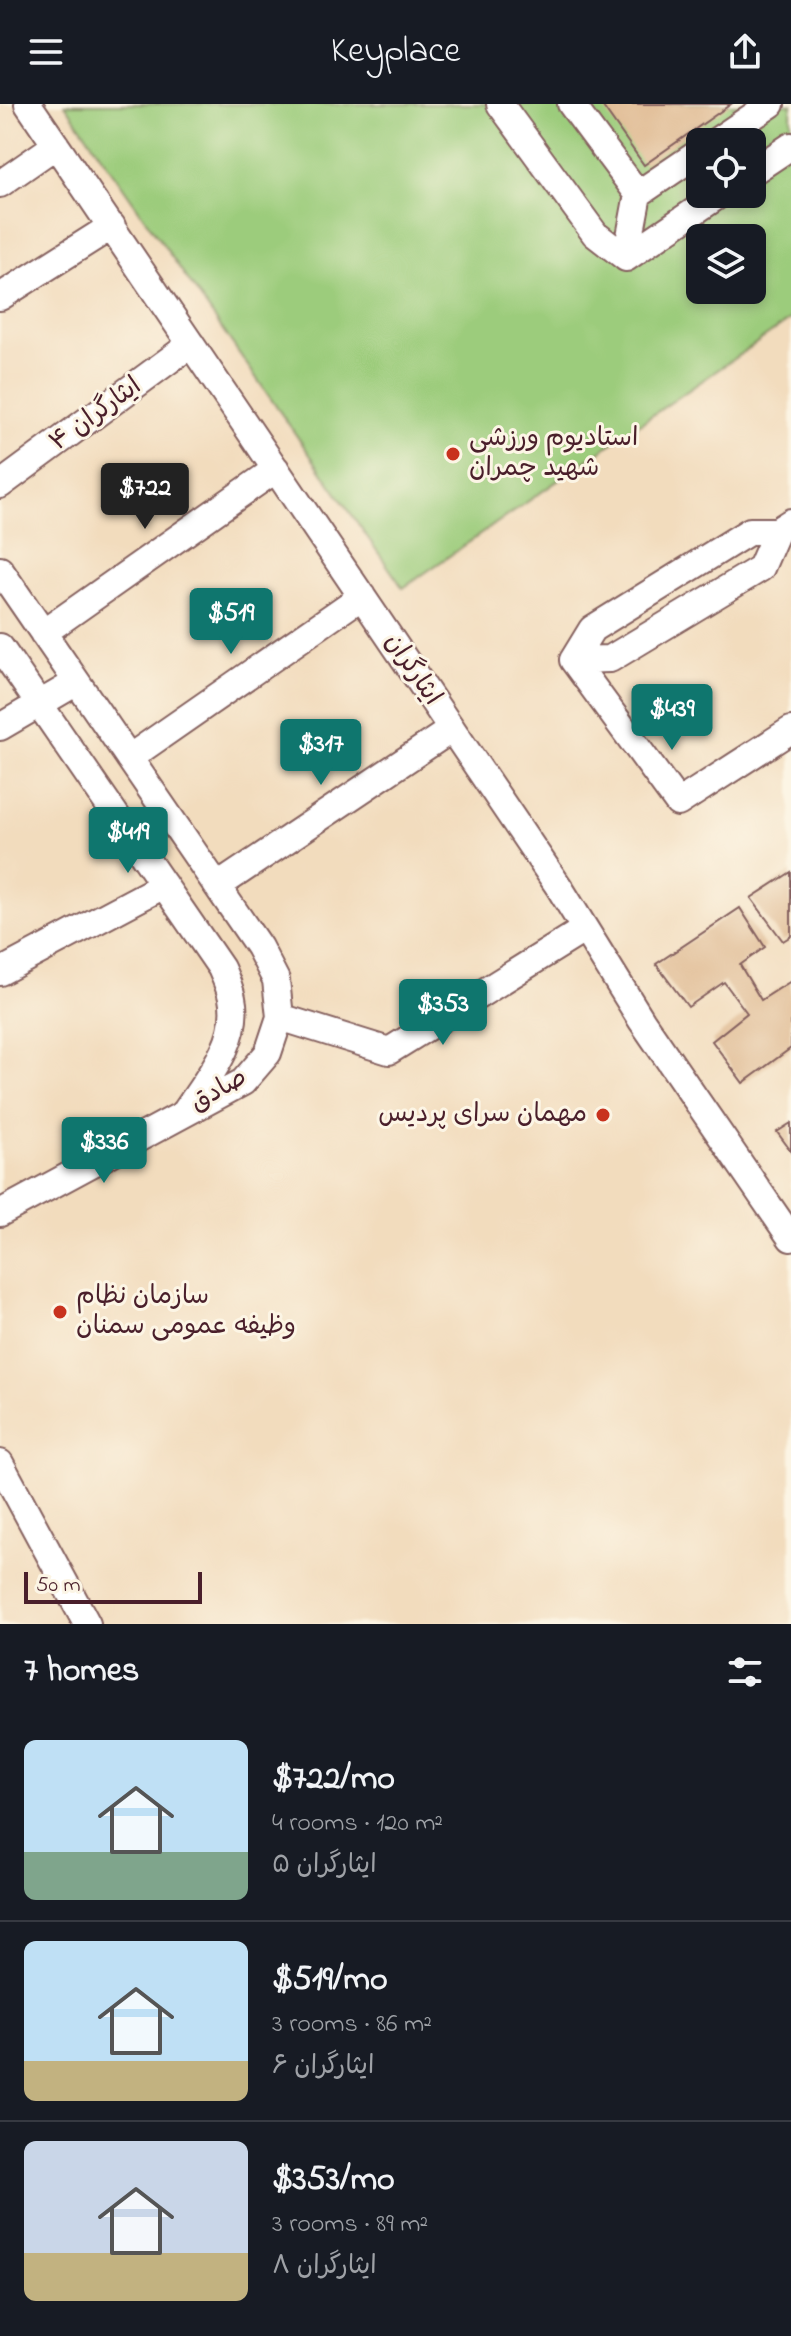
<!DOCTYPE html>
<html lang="en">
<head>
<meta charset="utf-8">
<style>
  :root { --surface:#171b24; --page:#242831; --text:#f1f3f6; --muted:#9ea1a6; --line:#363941; --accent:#0f766e }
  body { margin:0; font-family:"Indie Flower","Playpen Sans Arabic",sans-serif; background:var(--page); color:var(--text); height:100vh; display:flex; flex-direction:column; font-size:30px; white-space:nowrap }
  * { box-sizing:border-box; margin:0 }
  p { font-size:26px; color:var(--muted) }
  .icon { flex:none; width:44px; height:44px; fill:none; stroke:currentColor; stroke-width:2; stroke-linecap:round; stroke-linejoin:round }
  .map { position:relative; height:1520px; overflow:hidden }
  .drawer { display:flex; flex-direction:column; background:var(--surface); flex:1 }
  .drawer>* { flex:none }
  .tools { position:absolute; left:686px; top:24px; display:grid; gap:16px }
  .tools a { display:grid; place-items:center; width:80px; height:80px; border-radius:12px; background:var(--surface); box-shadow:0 4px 12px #0003; font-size:40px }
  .scale { position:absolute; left:24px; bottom:20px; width:178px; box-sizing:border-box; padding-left:8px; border:4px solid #4a1f2b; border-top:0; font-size:22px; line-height:28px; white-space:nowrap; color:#4a1f2b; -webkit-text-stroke:6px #fcf5e5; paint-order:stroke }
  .price { position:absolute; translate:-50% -68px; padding:0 18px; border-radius:8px; background:var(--accent); color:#fff; font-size:26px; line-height:52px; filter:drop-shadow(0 2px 4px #0008) }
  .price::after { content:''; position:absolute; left:50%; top:48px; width:24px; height:18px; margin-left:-12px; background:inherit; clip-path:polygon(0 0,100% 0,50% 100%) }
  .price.active { background:#222; color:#fff }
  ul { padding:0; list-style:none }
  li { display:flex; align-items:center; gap:24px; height:200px; padding:0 24px }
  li+li { border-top:2px solid var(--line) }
  li span { display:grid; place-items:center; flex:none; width:224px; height:160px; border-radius:12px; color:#555 }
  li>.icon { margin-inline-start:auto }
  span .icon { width:96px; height:96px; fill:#fffc; stroke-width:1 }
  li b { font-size:34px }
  h2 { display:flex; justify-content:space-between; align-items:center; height:96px; padding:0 24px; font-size:34px }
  header { display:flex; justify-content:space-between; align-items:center; height:104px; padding:0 24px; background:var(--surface); font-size:36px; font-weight:600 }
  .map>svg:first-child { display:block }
  .green { fill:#9ccc7b; stroke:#737653; stroke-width:2; fill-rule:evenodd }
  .building { fill:#deb78e }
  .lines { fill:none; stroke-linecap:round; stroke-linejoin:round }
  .minor-casing { stroke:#85615e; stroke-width:30 }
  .minor { stroke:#fff; stroke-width:26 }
  .poi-dot { fill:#c8321e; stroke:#fcf5e5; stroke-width:3 }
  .labels { text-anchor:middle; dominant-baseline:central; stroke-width:6; stroke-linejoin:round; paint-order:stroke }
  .street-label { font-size:26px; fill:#4a1f2b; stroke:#fcf5e5 }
  .poi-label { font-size:26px; fill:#4a1f2b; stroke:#fcf5e5; text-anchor:start }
</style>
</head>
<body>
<header><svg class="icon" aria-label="menu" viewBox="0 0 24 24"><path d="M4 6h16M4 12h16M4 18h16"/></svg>Keyplace<svg class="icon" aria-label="share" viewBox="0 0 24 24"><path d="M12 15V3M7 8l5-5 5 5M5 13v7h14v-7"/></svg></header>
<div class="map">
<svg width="791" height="1520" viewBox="0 0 791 1520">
  <rect width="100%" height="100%" fill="#fcf5e5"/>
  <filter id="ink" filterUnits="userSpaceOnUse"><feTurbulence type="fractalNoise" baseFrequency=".0125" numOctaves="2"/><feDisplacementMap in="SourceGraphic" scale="16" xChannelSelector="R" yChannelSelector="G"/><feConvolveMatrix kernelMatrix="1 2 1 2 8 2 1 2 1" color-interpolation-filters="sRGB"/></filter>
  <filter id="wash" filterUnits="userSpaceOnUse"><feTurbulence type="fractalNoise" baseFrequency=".006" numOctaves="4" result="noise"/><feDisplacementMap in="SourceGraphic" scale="32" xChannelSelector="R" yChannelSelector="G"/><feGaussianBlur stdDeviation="1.8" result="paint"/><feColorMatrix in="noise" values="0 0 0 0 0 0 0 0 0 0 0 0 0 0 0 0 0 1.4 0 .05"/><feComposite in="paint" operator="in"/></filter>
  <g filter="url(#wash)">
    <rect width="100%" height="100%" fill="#f2dcbd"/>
    <!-- green -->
    <path class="green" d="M 65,0 L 791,0 L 791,215 L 403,484 ZM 700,38 L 752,38 L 752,90 L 700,90 ZM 700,134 L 752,134 L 752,186 L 700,186 Z"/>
    <g id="blocks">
      <!-- building -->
      <path class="building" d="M 601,0 L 731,0 L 644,61 Z
        M 791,768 L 791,832 L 783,837 L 751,794 Z
        M 740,804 L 765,843 L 740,861 L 761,896 L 791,877 L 791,944 L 743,979 L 712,937 L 747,909 L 724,878 L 688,903 L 656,860 Z
        M 791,1019 L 791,1047 L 777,1028 Z"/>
    </g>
  </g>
  <g filter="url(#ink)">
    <use href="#blocks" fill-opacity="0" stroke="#85615e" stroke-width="2"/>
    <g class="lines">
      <defs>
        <path id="minor" d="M 28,0 L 559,783 L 642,917 L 791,1134
          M 500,0 L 595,130 L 626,154 L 720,90
          M 571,0 L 638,90 L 700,48
          M 715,38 L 771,0
          M 752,68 L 791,42
          M 0,80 L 56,41
          M 626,154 L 638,90
          M 0,193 L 112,122
          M 0,381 L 191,240
          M 777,427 L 750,427 L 592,525 L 573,556 L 610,555 L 761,464 L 777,427 L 791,418
          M 0,466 L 259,843 L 276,876 L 280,913 L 268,949 L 243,978 L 0,1109
          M 43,529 L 276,365
          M 0,543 L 221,864 C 225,873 230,884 232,894 C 241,935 207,975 186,1007
          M 573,556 L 678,699 L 791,626
          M 0,623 L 77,578
          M 129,654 L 362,492
          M 218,782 L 452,625
          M 0,868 L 164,781
          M 280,913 L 389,947 L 585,825
          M 0,1359 L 87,1520"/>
      </defs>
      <!-- minor casing -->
      <use href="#minor" class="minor-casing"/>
      <!-- minor -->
      <use href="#minor" class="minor"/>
    </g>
  </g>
  <!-- markers -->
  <g class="poi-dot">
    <circle cx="453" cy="350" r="8"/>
    <circle cx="603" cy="1011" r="8"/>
    <circle cx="60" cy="1208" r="8"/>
  </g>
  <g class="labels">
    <!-- street labels -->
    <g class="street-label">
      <text transform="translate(96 311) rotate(-36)">ایثارگران ۴</text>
      <text transform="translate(412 566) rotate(56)">ایثارگران</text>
      <text transform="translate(219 987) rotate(-30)">صادق</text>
    </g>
    <!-- poi labels -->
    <g class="poi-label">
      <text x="469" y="335">استادیوم ورزشی<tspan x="469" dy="30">شهید چمران</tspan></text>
      <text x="587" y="1011" text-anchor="end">مهمان سرای پردیس</text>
      <text x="76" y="1193">سازمان نظام<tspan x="76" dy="30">وظیفه عمومی سمنان</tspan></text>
    </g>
  </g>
</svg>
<div class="tools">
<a><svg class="icon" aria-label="locate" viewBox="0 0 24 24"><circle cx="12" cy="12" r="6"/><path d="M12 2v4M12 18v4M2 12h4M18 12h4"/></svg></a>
<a><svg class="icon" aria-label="layers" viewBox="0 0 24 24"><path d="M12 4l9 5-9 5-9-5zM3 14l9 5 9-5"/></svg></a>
</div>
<div class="scale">50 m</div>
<b class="price active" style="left:145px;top:427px">$722</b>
<b class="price" style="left:231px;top:552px">$519</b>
<b class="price" style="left:672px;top:648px">$439</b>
<b class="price" style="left:321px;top:683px">$317</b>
<b class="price" style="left:128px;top:771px">$419</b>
<b class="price" style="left:443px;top:943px">$353</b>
<b class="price" style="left:104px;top:1081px">$336</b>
</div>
<section class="drawer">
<h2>7 homes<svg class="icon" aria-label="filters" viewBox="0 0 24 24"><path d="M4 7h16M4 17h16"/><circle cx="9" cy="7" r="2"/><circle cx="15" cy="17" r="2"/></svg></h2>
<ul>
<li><span style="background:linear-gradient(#bfe0f5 70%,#7fa58c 0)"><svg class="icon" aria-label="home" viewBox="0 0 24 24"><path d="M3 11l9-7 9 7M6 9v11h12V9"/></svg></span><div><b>$722/mo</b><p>4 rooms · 120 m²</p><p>ایثارگران ۵</p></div></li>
<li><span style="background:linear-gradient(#bfe0f5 75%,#c2b280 0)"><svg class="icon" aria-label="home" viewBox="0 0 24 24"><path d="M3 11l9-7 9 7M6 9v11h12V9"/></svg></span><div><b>$519/mo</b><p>3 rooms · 86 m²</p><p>ایثارگران ۶</p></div></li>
<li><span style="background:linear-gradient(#c9d6e8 70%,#c2b280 0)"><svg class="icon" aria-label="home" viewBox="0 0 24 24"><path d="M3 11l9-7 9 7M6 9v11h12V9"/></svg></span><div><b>$353/mo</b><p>3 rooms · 89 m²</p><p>ایثارگران ۸</p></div></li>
</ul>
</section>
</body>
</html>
